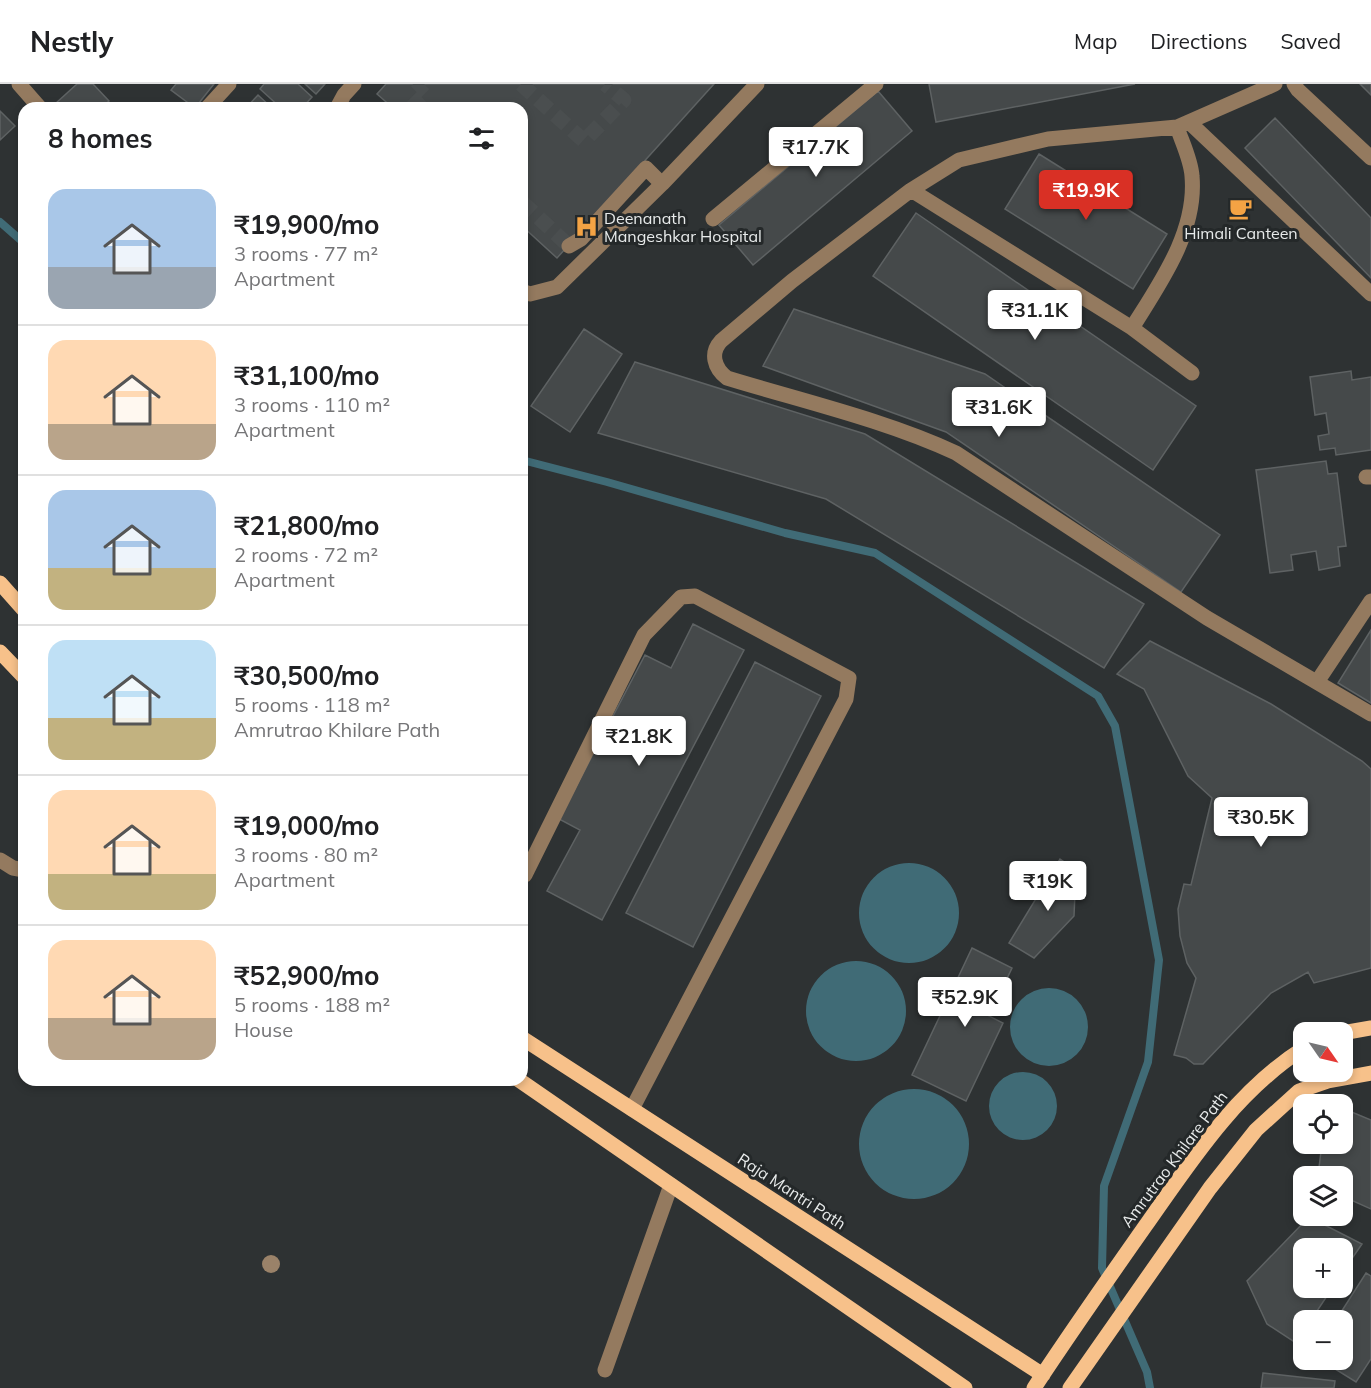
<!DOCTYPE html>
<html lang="en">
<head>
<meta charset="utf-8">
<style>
  :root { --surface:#fff; --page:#f2f2f2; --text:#202124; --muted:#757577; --line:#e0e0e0; --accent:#d93025 }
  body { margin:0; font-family:Mulish,sans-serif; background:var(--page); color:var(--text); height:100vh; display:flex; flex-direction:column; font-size:22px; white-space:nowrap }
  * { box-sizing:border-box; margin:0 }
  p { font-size:20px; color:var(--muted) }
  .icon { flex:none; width:33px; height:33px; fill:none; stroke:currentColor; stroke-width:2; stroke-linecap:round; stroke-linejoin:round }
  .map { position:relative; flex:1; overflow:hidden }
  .details { position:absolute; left:18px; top:18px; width:510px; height:984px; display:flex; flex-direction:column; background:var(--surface); border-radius:18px; box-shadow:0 3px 9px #0003 }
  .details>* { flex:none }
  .needle { width:39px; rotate:124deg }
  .tools { position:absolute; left:1293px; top:938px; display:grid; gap:12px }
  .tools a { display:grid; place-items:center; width:60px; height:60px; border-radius:12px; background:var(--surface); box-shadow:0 3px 9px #0003; font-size:30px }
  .price { position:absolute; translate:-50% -51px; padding:0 14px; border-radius:6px; background:#fff; color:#222; font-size:20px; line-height:39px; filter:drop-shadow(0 2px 3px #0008) }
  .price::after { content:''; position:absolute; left:50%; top:36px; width:18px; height:14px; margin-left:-9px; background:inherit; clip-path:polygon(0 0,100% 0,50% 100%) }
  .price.active { background:var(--accent); color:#fff }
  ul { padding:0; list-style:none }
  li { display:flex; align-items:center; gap:18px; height:150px; padding:0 30px }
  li+li { border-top:2px solid var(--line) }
  li span { display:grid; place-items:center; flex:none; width:168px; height:120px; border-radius:18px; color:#555 }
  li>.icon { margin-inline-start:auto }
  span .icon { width:72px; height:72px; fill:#fffc; stroke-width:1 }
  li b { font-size:26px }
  h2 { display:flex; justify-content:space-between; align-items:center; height:72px; padding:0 30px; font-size:26px }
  header { display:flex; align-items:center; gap:36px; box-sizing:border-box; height:84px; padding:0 30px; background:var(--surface); border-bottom:2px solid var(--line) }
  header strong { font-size:28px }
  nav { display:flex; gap:33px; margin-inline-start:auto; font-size:21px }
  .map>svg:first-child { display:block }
  .water { fill:#406b76 }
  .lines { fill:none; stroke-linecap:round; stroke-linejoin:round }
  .stream { stroke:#406b76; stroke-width:8 }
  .building { fill:#45494a; stroke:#5e6263; stroke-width:1.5 }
  .minor-tunnel { stroke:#4a4e4f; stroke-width:15; stroke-dasharray:15 8; stroke-linecap:butt }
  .minor { stroke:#947a5f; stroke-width:15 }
  .major { stroke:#f7c18a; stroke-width:15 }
  .tree { fill:#9a8269 }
  .labels { text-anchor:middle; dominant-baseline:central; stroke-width:6; stroke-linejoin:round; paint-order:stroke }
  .poi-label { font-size:16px; fill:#e8ebeb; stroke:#242829; text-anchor:start }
  .street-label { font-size:16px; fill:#e8ebeb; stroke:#242829 }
</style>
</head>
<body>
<header>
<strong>Nestly</strong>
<nav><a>Map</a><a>Directions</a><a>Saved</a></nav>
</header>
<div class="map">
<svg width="1371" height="1304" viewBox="0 0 1371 1304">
  <rect width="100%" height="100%" fill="#2e3233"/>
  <!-- water -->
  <path class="water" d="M859 829a50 50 0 1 1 100 0a50 50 0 1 1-100 0Z
    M806 927a50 50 0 1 1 100 0a50 50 0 1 1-100 0Z
    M1010 943a39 39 0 1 1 78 0a39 39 0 1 1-78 0Z
    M989 1022a34 34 0 1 1 68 0a34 34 0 1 1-68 0Z
    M859 1060a55 55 0 1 1 110 0a55 55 0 1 1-110 0Z"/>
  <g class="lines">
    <!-- stream -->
    <path class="stream" d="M 0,138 L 24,159
      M 522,376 L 607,398 L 785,449 L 875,469 L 1098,612 L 1115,642 L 1159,876 L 1148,978 L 1104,1102 L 1102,1184 L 1147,1288 L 1150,1304"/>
  </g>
  <!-- building -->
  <path class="building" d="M 77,0 L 93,0 L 109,17 L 101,24 L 59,24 L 55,20 Z
    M 176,0 L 214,0 L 195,24 L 171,6 Z
    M 264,0 L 298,0 L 312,13 L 302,24 L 281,24 L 260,5 Z
    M 305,0 L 325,0 L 316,10 Z
    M 386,0 L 714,0 L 557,174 L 522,142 L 522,24 L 393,24 L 377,10 Z
    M 929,0 L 1135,0 L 936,38 Z
    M 1360,0 L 1371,0 L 1371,11 Z
    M 878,7 L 912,47 L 753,181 L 719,141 Z
    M 258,11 L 272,24 L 246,24 Z
    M 0,27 L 15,42 L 0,56 Z
    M 1275,34 L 1371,134 L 1371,194 L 1245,64 Z
    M 1039,70 L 1167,150 L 1133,205 L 1005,125 Z
    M 916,129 L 1196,322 L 1153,386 L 873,192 Z
    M 794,225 L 985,290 L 1220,451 L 1181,508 L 946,348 L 763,282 Z
    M 584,245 L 622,270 L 570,348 L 531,322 Z
    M 635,278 L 865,350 L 1144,520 L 1104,584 L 826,415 L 598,349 Z
    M 1351,287 L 1352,296 L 1371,293 L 1371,366 L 1336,371 L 1335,364 L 1320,366 L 1318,352 L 1329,350 L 1326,329 L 1315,331 L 1310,293 Z
    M 1326,377 L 1328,390 L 1337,389 L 1346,462 L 1338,463 L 1340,482 L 1319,486 L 1316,467 L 1291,471 L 1293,486 L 1270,489 L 1256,386 Z
    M 693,540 L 744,566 L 602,836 L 547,807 L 580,746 L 559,735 L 645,571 L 671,584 Z
    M 1371,546 L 1371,619 L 1338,599 Z
    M 1150,557 L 1271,620 L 1362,677 L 1371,685 L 1371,884 L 1314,899 L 1308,888 L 1271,909 L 1203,980 L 1194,980 L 1186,974 L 1174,971 L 1196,894 L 1187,879 L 1180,852 L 1178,825 L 1184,800 L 1191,801 L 1212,714 L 1188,692 L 1144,605 L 1117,590 Z
    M 755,578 L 821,612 L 693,863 L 626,829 Z
    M 1060,775 L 1076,786 L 1074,832 L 1034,874 L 1009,859 Z
    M 972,864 L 1012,884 L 989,932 L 1003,939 L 966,1017 L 912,991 Z
    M 1342,1024 L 1371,1036 L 1371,1125 L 1342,1112 L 1342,1092 L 1318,1092 L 1322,1059 L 1342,1059 Z
    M 1309,1133 L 1362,1160 L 1342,1189 L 1342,1164 L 1304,1164 L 1304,1203 L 1333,1203 L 1311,1236 L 1304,1236 L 1304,1248 L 1296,1259 L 1267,1240 L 1247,1197 Z
    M 1366,1189 L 1371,1192 L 1371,1275 L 1356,1298 L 1319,1275 L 1342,1275 L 1342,1236 L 1336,1236 Z
    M 1263,1289 L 1335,1297 L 1334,1304 L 1261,1304 Z"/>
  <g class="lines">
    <!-- minor-tunnel -->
    <path class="minor-tunnel" d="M 521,0 L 584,57 L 624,16 L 605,0
      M 422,24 L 411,13 L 424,0
      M 522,118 L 569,162"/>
    <!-- minor -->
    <path class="minor" d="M 19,0 L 40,24
      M 1275,0 L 1177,43 L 1048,55 L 959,76 L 911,106 L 792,197 L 721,257 C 710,269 714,284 727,294 C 802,317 885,336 956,369 L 1207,534 L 1371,630
      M 1294,0 L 1298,6 L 1371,74
      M 207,24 L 229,0
      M 337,24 L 344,11 L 354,0
      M 1190,39 L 1371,210
      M 911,106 L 1132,244 L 1192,289
      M 713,135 L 876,0
      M 569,162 L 581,155 L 646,84 L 662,100
      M 522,207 L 530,210 L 557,203 L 662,100 L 757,0
      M 1132,244 C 1160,199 1197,148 1192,92 C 1191,76 1182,58 1177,43
      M 1366,393 L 1371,393
      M 1317,598 L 1371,517
      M 0,776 L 13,784 L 24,786
      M 525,791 L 644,551 L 681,513 L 695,512 L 849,594 L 846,615 L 632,1025
      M 605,1286 L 671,1101"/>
    <!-- major -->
    <path class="major" d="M 0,499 L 24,526
      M 0,568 L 24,593
      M 1342,949 L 1371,944
      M 522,954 L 1043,1291
      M 519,996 L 965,1304
      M 1034,1304 C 1070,1249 1108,1195 1146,1141 C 1191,1077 1236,1007 1304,964
      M 1070,1304 L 1210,1104 L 1256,1046 L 1299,1007 L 1328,997 L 1371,989"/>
  </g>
  <!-- trees -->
  <circle class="tree" cx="271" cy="1180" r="9"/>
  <!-- icons -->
  <defs>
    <symbol id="cafe-bare" viewBox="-9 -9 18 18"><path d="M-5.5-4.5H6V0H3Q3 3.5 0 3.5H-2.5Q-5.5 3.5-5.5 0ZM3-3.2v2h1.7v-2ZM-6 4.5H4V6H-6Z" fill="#f4a344" stroke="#242829" stroke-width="2.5" paint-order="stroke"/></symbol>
    <symbol id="hospital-bare" viewBox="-9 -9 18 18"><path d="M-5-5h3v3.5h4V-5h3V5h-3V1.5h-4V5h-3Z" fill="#f4a344" stroke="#242829" stroke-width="2.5" paint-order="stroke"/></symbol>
  </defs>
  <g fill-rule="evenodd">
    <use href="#cafe-bare" x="1224" y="108" width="33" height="33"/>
    <use href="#hospital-bare" x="570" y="126" width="33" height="33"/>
  </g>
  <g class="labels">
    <!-- poi labels -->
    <g class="poi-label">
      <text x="604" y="134">Deenanath<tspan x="604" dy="18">Mangeshkar Hospital</tspan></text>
      <text x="1241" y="149" text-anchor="middle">Himali Canteen</text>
    </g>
    <!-- street labels -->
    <g class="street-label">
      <text transform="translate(1174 1075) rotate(-53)">Amrutrao Khilare Path</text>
      <text transform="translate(792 1107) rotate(33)">Raja Mantri Path</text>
    </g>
  </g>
</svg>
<div class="tools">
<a><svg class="needle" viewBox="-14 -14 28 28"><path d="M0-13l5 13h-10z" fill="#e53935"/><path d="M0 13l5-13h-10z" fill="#757577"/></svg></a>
<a><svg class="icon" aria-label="locate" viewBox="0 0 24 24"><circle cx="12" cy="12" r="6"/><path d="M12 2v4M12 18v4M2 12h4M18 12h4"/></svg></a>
<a><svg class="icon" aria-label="layers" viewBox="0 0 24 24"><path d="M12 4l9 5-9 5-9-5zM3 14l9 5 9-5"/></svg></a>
<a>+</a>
<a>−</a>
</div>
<b class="price" style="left:816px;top:94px">₹17.7K</b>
<b class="price active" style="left:1086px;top:137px">₹19.9K</b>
<b class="price" style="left:1035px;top:257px">₹31.1K</b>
<b class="price" style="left:999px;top:354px">₹31.6K</b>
<b class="price" style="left:639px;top:683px">₹21.8K</b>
<b class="price" style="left:1261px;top:764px">₹30.5K</b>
<b class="price" style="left:1048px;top:828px">₹19K</b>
<b class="price" style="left:965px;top:944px">₹52.9K</b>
<section class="details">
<h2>8 homes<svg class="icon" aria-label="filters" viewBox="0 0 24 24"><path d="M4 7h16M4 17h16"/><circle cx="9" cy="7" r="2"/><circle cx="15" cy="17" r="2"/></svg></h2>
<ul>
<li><span style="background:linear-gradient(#a9c7e8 65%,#9aa5b1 0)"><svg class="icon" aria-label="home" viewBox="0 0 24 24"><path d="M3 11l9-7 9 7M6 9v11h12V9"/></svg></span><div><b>₹19,900/mo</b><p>3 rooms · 77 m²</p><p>Apartment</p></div></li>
<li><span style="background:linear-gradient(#ffd9b3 70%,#b9a48a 0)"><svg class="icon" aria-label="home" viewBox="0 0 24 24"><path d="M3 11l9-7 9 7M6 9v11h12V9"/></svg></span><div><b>₹31,100/mo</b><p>3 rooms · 110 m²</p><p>Apartment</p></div></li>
<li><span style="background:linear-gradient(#a9c7e8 65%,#c2b280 0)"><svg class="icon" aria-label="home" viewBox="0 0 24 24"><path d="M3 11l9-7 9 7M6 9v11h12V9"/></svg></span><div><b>₹21,800/mo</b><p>2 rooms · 72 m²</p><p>Apartment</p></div></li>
<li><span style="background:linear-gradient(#bfe0f5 65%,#c2b280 0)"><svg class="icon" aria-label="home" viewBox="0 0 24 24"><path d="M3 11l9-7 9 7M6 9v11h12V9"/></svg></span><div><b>₹30,500/mo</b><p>5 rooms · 118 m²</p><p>Amrutrao Khilare Path</p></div></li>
<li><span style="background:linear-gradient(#ffd9b3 70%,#c2b280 0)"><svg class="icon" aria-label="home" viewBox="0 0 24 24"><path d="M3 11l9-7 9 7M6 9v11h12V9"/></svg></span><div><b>₹19,000/mo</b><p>3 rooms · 80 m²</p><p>Apartment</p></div></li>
<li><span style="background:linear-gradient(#ffd9b3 65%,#b9a48a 0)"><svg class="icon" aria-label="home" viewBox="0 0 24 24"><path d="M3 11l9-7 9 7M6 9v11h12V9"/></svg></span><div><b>₹52,900/mo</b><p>5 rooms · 188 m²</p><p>House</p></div></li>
</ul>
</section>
</div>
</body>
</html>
